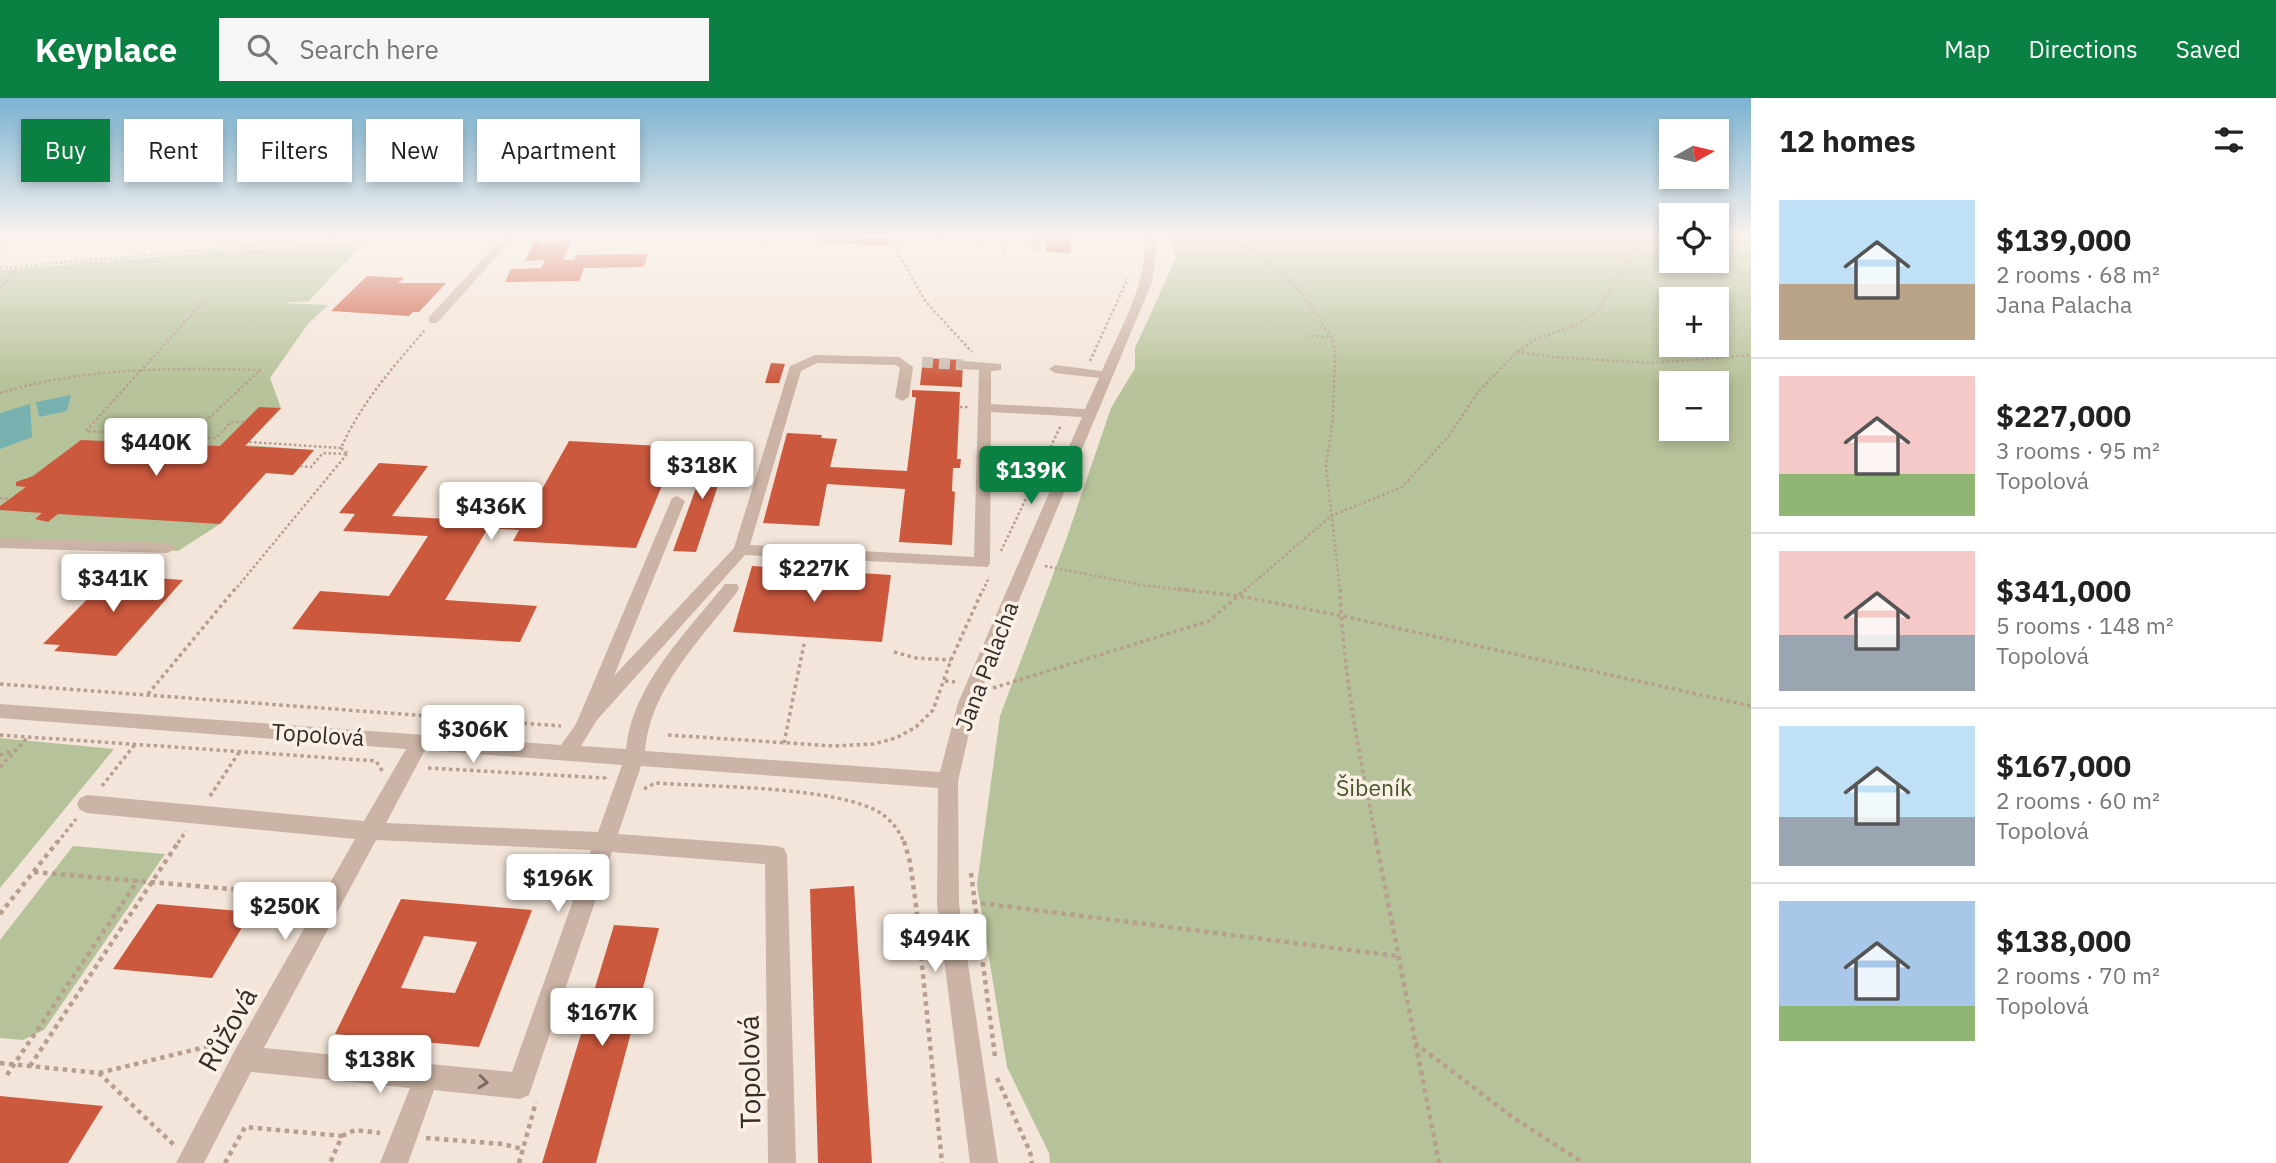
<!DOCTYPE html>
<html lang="en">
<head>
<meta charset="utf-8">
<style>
  :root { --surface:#fff; --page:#f6f6f6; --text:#222; --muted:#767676; --line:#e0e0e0; --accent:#0b8043 }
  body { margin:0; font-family:"IBM Plex Sans",sans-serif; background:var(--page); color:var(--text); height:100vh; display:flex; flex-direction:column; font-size:26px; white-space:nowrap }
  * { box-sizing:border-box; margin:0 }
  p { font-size:23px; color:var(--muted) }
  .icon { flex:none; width:38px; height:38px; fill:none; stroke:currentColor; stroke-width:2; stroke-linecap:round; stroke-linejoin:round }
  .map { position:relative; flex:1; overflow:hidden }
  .drawer { display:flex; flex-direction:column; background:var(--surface); width:525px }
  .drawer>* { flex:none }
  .guide { position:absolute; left:21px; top:21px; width:665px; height:63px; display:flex; gap:14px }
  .needle { width:46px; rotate:82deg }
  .controls { position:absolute; left:1659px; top:21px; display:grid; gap:14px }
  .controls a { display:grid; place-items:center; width:70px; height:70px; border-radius:0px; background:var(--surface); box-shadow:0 4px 10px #0003; font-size:35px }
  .price { position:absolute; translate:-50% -60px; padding:0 16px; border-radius:7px; background:#fff; color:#222; font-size:23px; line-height:46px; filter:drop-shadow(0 2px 4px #0008) }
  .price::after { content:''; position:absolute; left:50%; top:42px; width:21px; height:16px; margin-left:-10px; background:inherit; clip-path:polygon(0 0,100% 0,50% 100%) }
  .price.selected { background:var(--accent); color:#fff }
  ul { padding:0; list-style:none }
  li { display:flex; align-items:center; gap:21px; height:175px; padding:0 28px }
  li+li { border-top:2px solid var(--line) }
  li span { display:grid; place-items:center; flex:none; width:196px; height:140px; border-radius:0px; color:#555 }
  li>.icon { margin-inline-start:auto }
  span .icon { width:84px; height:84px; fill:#fffc; stroke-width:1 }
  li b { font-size:30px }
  h2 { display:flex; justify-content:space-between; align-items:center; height:84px; padding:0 28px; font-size:30px }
  .chip { padding:0 24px; border-radius:0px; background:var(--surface); box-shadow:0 4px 10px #0003; font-size:24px; line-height:63px }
  .chip.selected { background:var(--accent); color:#fff }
  header { display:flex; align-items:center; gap:42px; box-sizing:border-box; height:98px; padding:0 35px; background:var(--accent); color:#fff }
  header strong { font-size:33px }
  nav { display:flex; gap:38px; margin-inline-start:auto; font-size:24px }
  .search { width:490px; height:63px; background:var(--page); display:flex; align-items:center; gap:18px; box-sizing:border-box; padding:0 24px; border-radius:0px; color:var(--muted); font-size:26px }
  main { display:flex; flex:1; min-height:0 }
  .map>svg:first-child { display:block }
  .green { fill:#b6c299; fill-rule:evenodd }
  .water { fill:#77b1b0 }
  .building { fill:#cc593e; fill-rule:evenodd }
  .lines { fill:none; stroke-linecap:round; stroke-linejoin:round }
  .minor-tunnel { stroke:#cdc0b5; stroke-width:11; stroke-dasharray:11 6; stroke-linecap:butt }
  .path-far2 { stroke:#b79e8f; stroke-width:2.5; stroke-dasharray:2.5 2.5; stroke-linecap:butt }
  .path-far1 { stroke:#b79e8f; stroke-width:3.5; stroke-dasharray:3.5 3.5; stroke-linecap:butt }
  .path { stroke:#b79e8f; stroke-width:4.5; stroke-dasharray:4.5 4.5; stroke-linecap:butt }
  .minor { fill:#cbb4a5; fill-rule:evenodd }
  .path-bridge { stroke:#b79e8f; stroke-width:4.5; stroke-dasharray:4.5 4.5; stroke-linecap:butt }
  .oneway { stroke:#796960 }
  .labels { text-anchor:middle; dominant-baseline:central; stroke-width:7; stroke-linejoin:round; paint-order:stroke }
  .street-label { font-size:23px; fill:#362b27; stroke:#faf0e6 }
  .park-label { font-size:23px; fill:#485629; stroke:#faf0e6 }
  .near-street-label { font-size:28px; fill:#362b27; stroke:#faf0e6 }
</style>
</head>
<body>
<header>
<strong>Keyplace</strong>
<div class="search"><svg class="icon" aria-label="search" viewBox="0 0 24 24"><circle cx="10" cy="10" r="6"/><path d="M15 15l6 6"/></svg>Search here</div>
<nav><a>Map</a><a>Directions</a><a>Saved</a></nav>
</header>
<main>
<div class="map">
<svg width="1751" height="1065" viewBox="0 0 1751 1065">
  <rect width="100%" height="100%" fill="#f3e5d9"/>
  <!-- green -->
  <path class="green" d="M 1169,137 L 1671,137 L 1671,163 L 1717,163 L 1717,137 L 1751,137 L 1751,1065 L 1050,1065 L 1049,1055 L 1007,969 L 977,787 L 1000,618 L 1066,442 L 1111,310 L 1135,270 L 1135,250 L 1176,160 ZM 1717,201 L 1717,247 L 1671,247 L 1671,201 ZM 1717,285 L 1717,331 L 1671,331 L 1671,285 Z
    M 366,142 L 309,203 L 281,205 L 328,207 L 308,226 L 270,280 L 281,310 L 246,347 L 314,352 L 293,377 L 266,375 L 220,426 L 178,453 L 0,441 L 0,172 Z
    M 0,640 L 114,651 L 0,790 Z
    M 73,748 L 165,756 L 44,932 L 23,942 L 0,940 L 0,842 Z"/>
  <!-- water -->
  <path class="water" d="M 71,297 L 67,313 L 39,319 L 36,304 Z
    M 30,306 L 32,339 L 0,351 L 0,315 Z"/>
  <!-- building -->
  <path class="building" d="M 822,137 L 844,137 L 890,140 L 888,148 L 819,144 Z
    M 1046,137 L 1071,137 L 1071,155 L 1046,154 Z
    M 572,141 L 563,162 L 574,162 L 576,157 L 648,156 L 644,169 L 584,170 L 579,183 L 505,184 L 511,171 L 541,170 L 545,162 L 525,163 L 535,142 L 542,144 Z
    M 367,178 L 404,180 L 398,185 L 446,185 L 419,214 L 413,214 L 409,218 L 331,213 Z
    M 923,260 L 963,262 L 962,289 L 920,287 Z
    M 771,265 L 785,266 L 779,285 L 765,285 Z
    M 912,292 L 960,294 L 957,361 L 961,361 L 960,370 L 953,370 L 952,393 L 955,394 L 952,447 L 899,444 L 905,391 L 827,386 L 819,428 L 763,425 L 787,335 L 822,337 L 821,340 L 837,341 L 830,369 L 907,373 L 916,299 L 912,299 Z
    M 259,309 L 281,310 L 245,348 L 314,352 L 293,377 L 266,375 L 220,426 L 58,416 L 48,424 L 35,421 L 42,415 L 0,412 L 0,408 L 26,389 L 16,388 L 16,384 L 33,378 L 81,342 L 220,348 Z
    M 569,343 L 678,349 L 636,450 L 513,443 L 519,432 L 488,430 L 445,502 L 537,508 L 520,544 L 292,531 L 320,493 L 389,498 L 428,438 L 343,433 L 355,416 L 339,415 L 379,365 L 428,368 L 392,418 L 523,425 Z
    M 711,349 L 730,351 L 696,454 L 673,453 Z
    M 120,468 L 136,469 L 128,478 L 183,482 L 116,558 L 54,553 L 60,547 L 43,546 Z
    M 752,468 L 891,477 L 882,544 L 733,534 Z
    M 854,788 L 872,1065 L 818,1065 L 810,791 Z
    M 401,801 L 532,812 L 479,949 L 335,936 ZM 424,838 L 477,844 L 455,895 L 401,890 Z
    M 157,806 L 251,814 L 212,880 L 113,871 Z
    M 614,827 L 659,830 L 596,1065 L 542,1065 Z
    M 0,998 L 103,1008 L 68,1065 L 0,1065 Z"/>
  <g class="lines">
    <!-- minor-tunnel -->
    <path class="minor-tunnel" d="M 922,264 L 963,267"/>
    <!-- path-far2 -->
    <path class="path-far2" d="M 1229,137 L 1275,168 L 1302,195 L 1331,239 L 1335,253 L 1333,320 L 1326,368 L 1340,493
      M 901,139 L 897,154 L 926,204 L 972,254
      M 901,139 L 1003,144 L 1004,160
      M 0,152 L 16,137
      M 0,170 L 381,137
      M 0,191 L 17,169
      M 202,205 L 86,333 L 216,340 L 231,324 L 244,324
      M 1311,238 L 1331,239
      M 1517,254 L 1551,259 L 1654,265 L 1751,257
      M 1090,263 L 1128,180
      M 0,295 C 86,269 171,270 260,272 L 190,338
      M 960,309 L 968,309
      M 249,344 L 341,350
      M 347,355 L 341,350 C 361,305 393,269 425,232
      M 300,368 L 311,369 L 323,355 L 345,356
      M 0,400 L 8,401
      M 1001,453 L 1061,327
      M 1045,468 L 1142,487 L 1193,493
      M 234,493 L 347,356
      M 983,493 L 989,479
      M 1244,493 L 1331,418 L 1402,389 L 1448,339 L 1479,293 L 1517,254 L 1534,242 L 1578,226 L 1598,212 L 1642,137"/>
    <!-- path-far1 -->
    <path class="path-far1" d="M 1178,491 L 1239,498 L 1342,518 L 1751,608
      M 1340,491 C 1343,577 1360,661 1377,745
      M 894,554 L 916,560 L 951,562
      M 945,583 L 955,584
      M 0,586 L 561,628
      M 993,590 L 1209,523 L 1246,491
      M 148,596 L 235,491
      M 0,637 L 376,663 L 383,674
      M 668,637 L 834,648 L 873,646 L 896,640 L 916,629 L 933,612 L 951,562 L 983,491
      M 784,645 L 804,546
      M 0,657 L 14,652
      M 0,669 L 28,639
      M 428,670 L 605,680 L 606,684
      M 102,688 L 136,645
      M 644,691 L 655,685 C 708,689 841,688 882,716 C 891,722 901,735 904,745
      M 210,698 L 240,653
      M 57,745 L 76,721
      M 178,745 L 186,733"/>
    <!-- path -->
    <path class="path" d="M 904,743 L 910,764 L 916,807 L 942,1065
      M 1376,743 L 1439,1065
      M 34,774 L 312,798
      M 971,775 L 995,958
      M 972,804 L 1397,858
      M 122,806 L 138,782
      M 0,816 L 58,743
      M 1415,945 L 1515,1021 L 1584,1065
      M 0,965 L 99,975 L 175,1048
      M 30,968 L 179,743
      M 99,975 L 230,943
      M 997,980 L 1030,1054 L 1032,1065
      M 342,1038 L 355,1032 L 380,1035
      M 426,1040 L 503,1046 L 522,1051
      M 225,1065 L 245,1029 L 342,1038 L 330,1065
      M 519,1065 L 536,1004"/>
    <!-- minor -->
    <path class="minor" d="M 505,137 L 516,137 L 437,225 L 429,225 L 429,219 Z
      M 1031,137 L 1041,137 L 1040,154 L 1031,152 Z
      M 1144,137 L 1154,137 L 1156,154 L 1152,184 L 976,605 L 958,683 L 959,806 L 998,1065 L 970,1065 L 937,806 L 938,690 L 641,668 L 618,736 L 776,748 L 784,750 L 787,757 L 796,1065 L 768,1065 L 765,766 L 612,754 L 529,997 L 520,1001 L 434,992 L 408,1065 L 380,1065 L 410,990 L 251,974 L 204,1065 L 176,1065 L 235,952 L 355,741 L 87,715 L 80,712 L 77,706 L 80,700 L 87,697 L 364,723 L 406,651 L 0,620 L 0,606 L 561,647 L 576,626 L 672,400 L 677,398 L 685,403 L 614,578 L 734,450 L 790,268 L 815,257 L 899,259 L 913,269 L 909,299 L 902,303 L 895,299 L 900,270 L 896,267 L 817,265 L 801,273 L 750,447 L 974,459 L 979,272 L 963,271 L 957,267 L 963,263 L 1001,266 L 1001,272 L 991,273 L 991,306 L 1085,311 L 1099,280 L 1055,275 L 1049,271 L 1055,267 L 1102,273 C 1120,230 1149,185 1144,137 ZM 991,314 L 1082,319 L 958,605 L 940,674 L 645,653 C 650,591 701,541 737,494 L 739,490 L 737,486 L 725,486 C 687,534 632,587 626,651 L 581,648 L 597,622 L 745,457 L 988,469 L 990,465 ZM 425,652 L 622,667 L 598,734 L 386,725 ZM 376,742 L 591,752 L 512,974 L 264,950 Z
      M 0,440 L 168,445 L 176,450 L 168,455 L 0,450 Z"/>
    <!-- path-bridge -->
    <path class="path-bridge" d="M 7,977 L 122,806"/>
  </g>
  <!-- one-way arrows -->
  <defs><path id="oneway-chevron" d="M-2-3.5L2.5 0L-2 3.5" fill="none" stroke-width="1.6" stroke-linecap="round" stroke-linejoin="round" transform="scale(1.75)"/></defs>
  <use class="oneway" href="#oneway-chevron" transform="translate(483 984) rotate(6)"/>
  <!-- sky -->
  <linearGradient id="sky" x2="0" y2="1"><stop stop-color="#7bb3d2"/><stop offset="0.48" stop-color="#faf3ee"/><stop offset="1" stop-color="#faf3ee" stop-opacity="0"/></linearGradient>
  <rect width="1751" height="286" fill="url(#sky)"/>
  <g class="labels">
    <!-- street labels -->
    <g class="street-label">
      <text transform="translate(986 568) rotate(-69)">Jana Palacha</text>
      <text transform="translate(318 636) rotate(4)">Topolová</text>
    </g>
    <!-- park labels -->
    <g class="park-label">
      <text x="1374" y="689">Šibeník</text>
    </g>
    <!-- near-street labels -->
    <g class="near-street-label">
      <text transform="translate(227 931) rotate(-61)">Růžová</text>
      <text transform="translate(749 974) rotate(-91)">Topolová</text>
    </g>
  </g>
</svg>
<div class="controls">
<a><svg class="needle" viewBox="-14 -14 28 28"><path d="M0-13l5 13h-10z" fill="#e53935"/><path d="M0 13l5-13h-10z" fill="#767676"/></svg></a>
<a><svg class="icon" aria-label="locate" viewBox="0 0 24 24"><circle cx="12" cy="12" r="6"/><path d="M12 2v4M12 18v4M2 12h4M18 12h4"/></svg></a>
<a>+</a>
<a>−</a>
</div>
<b class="price" style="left:156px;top:380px">$440K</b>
<b class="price" style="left:702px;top:403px">$318K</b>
<b class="price selected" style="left:1031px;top:408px">$139K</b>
<b class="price" style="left:491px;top:444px">$436K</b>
<b class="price" style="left:814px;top:506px">$227K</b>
<b class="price" style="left:113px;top:516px">$341K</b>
<b class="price" style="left:473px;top:667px">$306K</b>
<b class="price" style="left:558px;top:816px">$196K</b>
<b class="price" style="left:285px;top:844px">$250K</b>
<b class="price" style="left:935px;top:876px">$494K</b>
<b class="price" style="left:602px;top:950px">$167K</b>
<b class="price" style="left:380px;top:997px">$138K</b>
<div class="guide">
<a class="chip selected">Buy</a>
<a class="chip">Rent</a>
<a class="chip">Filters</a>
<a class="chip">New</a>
<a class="chip">Apartment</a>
</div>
</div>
<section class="drawer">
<h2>12 homes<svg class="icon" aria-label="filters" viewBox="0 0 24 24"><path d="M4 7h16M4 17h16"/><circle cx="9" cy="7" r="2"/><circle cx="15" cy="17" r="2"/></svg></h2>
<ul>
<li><span style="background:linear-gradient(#bfe0f5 60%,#b9a48a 0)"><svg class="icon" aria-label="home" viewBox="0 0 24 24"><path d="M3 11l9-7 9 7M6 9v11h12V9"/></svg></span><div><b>$139,000</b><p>2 rooms · 68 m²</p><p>Jana Palacha</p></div></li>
<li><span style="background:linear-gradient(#f6c9c9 70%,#8fb573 0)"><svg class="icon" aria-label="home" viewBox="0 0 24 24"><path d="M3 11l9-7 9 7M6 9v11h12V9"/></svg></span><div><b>$227,000</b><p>3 rooms · 95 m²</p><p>Topolová</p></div></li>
<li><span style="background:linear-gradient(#f6c9c9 60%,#9aa5b1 0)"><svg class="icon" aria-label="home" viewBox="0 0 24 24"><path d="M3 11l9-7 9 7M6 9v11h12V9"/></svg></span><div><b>$341,000</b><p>5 rooms · 148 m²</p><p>Topolová</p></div></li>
<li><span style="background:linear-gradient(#bfe0f5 65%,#9aa5b1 0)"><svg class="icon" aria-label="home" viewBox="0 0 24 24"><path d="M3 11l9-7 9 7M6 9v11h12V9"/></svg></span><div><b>$167,000</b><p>2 rooms · 60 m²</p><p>Topolová</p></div></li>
<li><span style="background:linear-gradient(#a9c7e8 75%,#8fb573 0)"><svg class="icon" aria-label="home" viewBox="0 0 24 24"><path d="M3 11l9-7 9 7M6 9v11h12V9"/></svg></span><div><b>$138,000</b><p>2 rooms · 70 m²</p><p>Topolová</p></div></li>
</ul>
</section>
</main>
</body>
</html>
